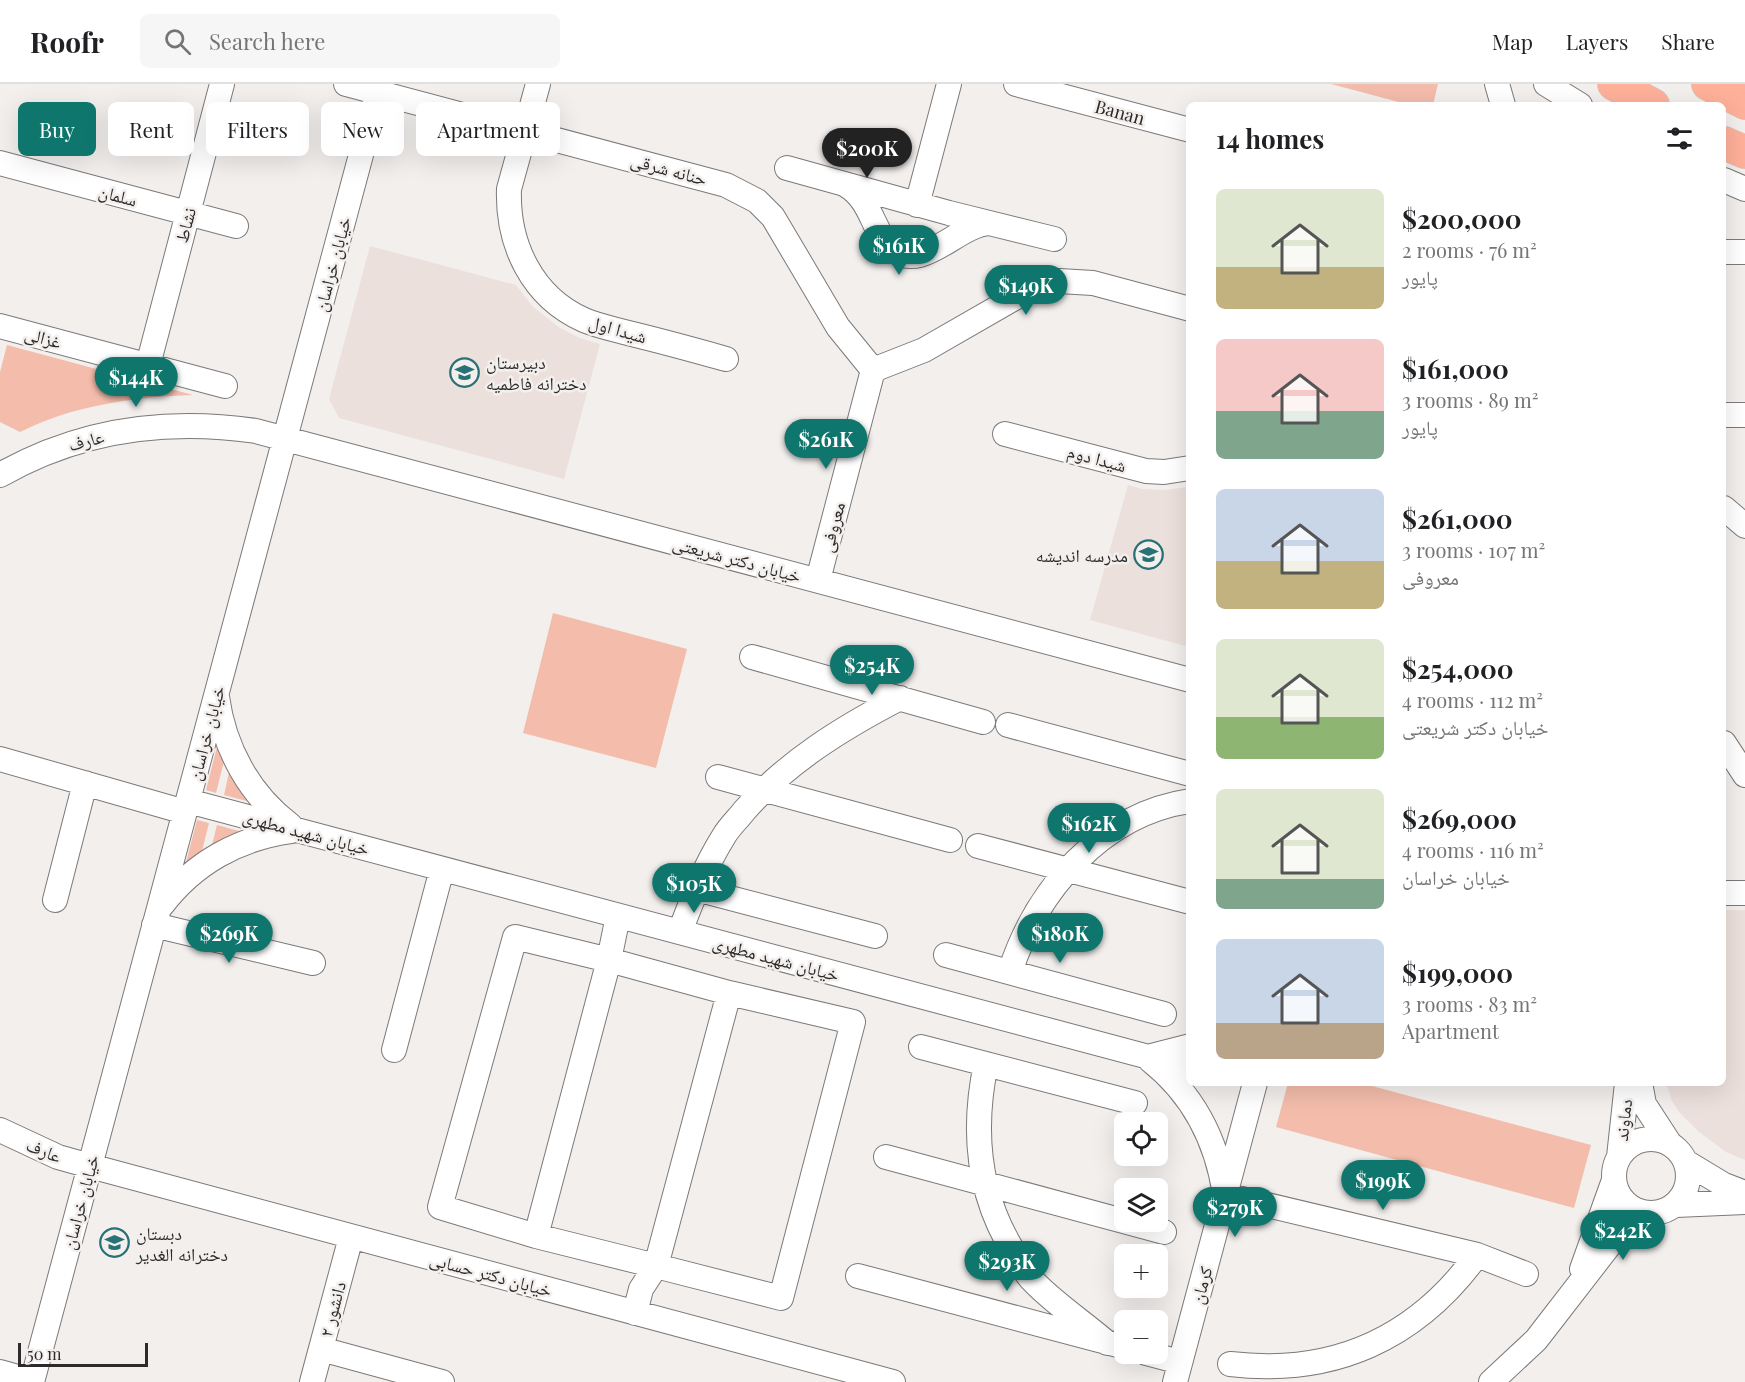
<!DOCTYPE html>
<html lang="en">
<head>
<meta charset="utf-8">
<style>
  :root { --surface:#fff; --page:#f6f6f6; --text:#202124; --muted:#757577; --line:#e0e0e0; --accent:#0f766e }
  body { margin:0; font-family:"Playfair Display","Noto Naskh Arabic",serif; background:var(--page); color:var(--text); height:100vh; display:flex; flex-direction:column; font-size:22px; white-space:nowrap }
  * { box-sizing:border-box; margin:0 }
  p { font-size:20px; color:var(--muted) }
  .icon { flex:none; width:33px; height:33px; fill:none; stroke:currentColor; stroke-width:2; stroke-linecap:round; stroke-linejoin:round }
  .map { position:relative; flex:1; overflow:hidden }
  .sheet { position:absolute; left:1186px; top:18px; width:540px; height:984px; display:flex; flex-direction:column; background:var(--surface); border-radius:9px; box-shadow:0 6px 24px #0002 }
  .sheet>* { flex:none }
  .guide { position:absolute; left:18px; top:18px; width:570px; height:54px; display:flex; gap:12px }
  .fabs { position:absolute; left:1114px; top:1028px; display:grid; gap:12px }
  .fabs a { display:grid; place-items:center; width:54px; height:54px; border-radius:9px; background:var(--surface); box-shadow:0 6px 24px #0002; font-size:30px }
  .scale { position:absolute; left:18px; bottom:15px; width:130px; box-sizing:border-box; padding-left:6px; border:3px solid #2c2a2a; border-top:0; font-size:16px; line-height:21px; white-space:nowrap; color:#2c2a2a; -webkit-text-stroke:4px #f2efed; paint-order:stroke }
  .price { position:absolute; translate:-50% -51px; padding:0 14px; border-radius:21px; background:var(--accent); color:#fff; font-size:20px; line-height:39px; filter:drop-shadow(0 2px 3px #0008) }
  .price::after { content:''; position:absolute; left:50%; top:36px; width:18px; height:14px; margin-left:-9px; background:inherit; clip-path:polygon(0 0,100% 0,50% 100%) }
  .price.selected { background:#222; color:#fff }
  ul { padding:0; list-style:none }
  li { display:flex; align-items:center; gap:18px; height:150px; padding:0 30px }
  li span { display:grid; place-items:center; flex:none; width:168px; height:120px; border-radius:9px; color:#555 }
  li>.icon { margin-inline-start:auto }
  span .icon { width:72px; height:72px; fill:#fffc; stroke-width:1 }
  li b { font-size:26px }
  h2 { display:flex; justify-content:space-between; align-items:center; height:72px; padding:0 30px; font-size:26px }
  .pill { padding:0 21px; border-radius:9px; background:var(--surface); box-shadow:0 6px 24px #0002; font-size:21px; line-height:54px }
  .pill.selected { background:var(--accent); color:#fff }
  header { display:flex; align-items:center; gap:36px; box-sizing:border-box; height:84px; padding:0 30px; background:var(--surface); border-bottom:2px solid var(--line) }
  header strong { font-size:28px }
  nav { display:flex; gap:33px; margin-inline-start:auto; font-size:21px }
  .search { width:420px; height:54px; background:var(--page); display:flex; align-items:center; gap:15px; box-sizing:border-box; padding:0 21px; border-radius:9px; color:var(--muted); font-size:22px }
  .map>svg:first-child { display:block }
  .built { fill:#ece0dc }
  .green { fill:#f3bcab }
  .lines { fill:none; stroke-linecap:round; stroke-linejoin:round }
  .minor-casing { stroke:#7c7978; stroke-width:26 }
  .highway-casing { stroke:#ccc; stroke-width:34 }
  .minor { stroke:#fff; stroke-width:24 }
  .highway { stroke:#feb099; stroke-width:33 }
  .labels { text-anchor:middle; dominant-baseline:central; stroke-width:5; stroke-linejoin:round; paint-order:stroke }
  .street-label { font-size:18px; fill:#2c2a2a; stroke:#f2efed }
  .poi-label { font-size:18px; fill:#2c2a2a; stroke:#f2efed; text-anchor:start }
</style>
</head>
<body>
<header>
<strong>Roofr</strong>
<div class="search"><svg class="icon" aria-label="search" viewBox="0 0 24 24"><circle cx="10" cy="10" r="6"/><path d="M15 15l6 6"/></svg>Search here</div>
<nav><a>Map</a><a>Layers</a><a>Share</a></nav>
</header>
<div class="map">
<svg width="1745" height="1298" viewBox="0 0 1745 1298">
  <rect width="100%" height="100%" fill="#f2efed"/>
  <!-- built -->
  <path class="built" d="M 370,162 L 516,201 L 532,222 L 560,244 L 580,254 L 600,260 L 564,395 L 339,334 L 329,315 Z
    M 1128,401 L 1142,405 L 1164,406 L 1189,403 L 1189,563 L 1090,536 Z
    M 1724,826 L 1745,826 L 1745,1076 L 1726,1068 L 1699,1048 L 1679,1028 L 1672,1017 L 1666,999 L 1724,999 Z"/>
  <!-- green -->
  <path class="green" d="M 1331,0 L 1438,0 L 1433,21 L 1410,21 Z
    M 7,261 L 193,311 C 134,313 74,321 20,348 L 0,338 L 0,288 Z
    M 553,529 L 687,565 L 656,684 L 523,649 Z
    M 219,655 L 225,673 L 216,709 L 206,706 Z
    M 230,684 L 258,720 L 224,711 Z
    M 197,736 L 209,739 L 201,771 L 184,786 Z
    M 217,741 L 250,750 L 211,765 Z
    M 1288,999 L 1361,999 L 1591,1061 L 1574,1124 L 1276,1043 Z"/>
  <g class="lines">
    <defs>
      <path id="minor" d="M 346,0 L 726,101 L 757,117 L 773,133 L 838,243 L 873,286
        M 538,0 L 509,105 C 507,160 532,213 584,236 C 598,242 614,245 628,249 C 661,257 694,266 726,275
        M 1016,0 L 1190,46
        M 1497,0 L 1503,21
        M 1546,0 L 1580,21
        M 0,79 L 236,142
        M 787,84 L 949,129 L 1054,155
        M 1724,96 L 1745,105
        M 846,101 C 873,117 872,148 892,165 C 922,190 957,141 989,139
        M 917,121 L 949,0
        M 1724,168 L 1745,168
        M 0,242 L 225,302
        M 148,281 L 222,0
        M 873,286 L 924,266 L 1025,208 L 1059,197 L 1093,199 L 1190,225
        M 1724,331 L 1745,331
        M 1005,350 L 1146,387 L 1164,388 L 1190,384
        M 0,391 C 79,346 167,334 256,347 L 1190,596
        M 1724,424 L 1745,442
        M 818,496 L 873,286
        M 752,573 L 983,638
        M 217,613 C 224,664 249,710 290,741
        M 1008,641 L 1190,690
        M 1724,659 L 1745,691
        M 0,675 L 185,728
        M 718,693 L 950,756
        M 188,717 L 1190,984
        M 978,762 L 1190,818
        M 696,805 L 875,852
        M 1724,809 L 1745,809
        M 55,816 L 85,699
        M 162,821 C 194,779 239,754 291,747
        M 618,832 L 609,876 L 729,909 L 853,938 L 781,1214 L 656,1182 L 729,909
        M 154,841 L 313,879
        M 680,848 C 692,815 705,782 724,752 C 729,743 738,735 744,727 C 787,678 842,644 900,614
        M 946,871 L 1164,930
        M 1010,888 C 1036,807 1101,730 1190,717
        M 921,963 L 1135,1019
        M 394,966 L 442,785
        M 1151,972 L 1190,962
        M 1150,976 C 1193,1010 1217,1057 1225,1111 L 1477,1171 L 1526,1190
        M 986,980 C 972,1046 978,1112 1015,1170 C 1021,1181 1027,1192 1036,1200 C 1058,1222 1084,1239 1107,1259
        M 1640,999 L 1644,1020 L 1670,1060
        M 0,1046 L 58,1073 L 90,1082 L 893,1298
        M1614 1092a37 37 0 1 1 74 0a37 37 0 1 1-74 0Z
        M 886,1073 L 1164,1148
        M 1619,1073 L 1627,999
        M 1686,1078 L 1724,1101 L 1745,1109
        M 1676,1121 L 1745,1118
        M 536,1152 L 609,876 L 515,853 L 440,1123 L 536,1152 L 656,1182 L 641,1205 L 635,1229
        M 1582,1185 L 1614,1096
        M 858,1192 L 1125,1263
        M 321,1265 L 442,1298
        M 1146,1269 L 1180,1278
        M 1230,1280 C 1333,1292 1416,1255 1477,1171
        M 0,1288 L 32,1297
        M 32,1298 L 380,0
        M 312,1298 L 351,1153
        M 1175,1298 L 1255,999
        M 1491,1298 L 1536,1256 L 1618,1150 L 1654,1130"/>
      <path id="highway" d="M 1614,0 L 1653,21
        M 1708,0 L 1745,19
        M 1724,59 L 1745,68"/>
    </defs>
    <!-- minor casing -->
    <use href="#minor" class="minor-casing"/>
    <!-- highway casing -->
    <use href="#highway" class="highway-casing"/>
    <!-- minor -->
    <use href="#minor" class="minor"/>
    <!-- highway -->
    <use href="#highway" class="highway"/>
  </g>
  <!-- icons -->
  <defs>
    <symbol id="school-ring" viewBox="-11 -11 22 22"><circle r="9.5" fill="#f2efed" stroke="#277177" stroke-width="1.5"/><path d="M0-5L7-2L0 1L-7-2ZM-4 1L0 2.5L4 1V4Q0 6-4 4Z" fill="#277177"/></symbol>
  </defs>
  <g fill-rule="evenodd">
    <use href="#school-ring" x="448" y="272" width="33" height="33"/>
    <use href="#school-ring" x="1132" y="454" width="33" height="33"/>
    <use href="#school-ring" x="98" y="1142" width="33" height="33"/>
  </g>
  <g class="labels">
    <!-- street labels -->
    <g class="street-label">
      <text transform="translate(1120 28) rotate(15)">Banan</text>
      <text transform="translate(669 85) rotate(15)">حنانه شرقی</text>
      <text transform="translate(118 111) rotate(15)">سلمان</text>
      <text transform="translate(185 141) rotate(-75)">نشاط</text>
      <text transform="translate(332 180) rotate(-75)">خیابان خراسان</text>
      <text transform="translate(618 245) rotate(16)">شیدا اول</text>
      <text transform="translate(43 253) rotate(15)">غزالی</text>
      <text transform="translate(86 356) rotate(-15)">عارف</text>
      <text transform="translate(1097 374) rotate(15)">شیدا دوم</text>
      <text transform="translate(832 443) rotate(-75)">معروفی</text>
      <text transform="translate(737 475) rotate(15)">خیابان دکتر شریعتی</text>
      <text transform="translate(206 649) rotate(-75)">خیابان خراسان</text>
      <text transform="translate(306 748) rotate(15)">خیابان شهید مطهری</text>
      <text transform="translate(776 874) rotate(15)">خیابان شهید مطهری</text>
      <text transform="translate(1623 1036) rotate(-84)">دماوند</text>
      <text transform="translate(44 1066) rotate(22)">عارف</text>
      <text transform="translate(80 1118) rotate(-75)">خیابان خراسان</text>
      <text transform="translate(491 1190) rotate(15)">خیابان دکتر حسابی</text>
      <text transform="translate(1201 1201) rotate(-75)">کرمان</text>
      <text transform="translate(332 1225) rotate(-75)">دانشور ۲</text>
    </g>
    <!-- poi labels -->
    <g class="poi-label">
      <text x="486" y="278">دبیرستان<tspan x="486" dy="21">دخترانه فاطمیه</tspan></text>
      <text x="1128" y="471" text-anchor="end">مدرسه اندیشه</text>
      <text x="136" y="1149">دبستان<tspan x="136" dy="21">دخترانه الغدیر</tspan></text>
    </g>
  </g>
</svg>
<div class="fabs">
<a><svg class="icon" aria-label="locate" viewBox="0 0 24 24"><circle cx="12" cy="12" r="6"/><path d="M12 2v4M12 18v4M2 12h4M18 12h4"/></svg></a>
<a><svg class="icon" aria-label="layers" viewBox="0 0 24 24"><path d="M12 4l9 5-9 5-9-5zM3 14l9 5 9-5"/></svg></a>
<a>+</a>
<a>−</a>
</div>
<div class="scale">50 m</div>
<b class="price selected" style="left:867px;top:95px">$200K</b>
<b class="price" style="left:899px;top:192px">$161K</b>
<b class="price" style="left:1026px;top:232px">$149K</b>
<b class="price" style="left:136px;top:324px">$144K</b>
<b class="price" style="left:826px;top:386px">$261K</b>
<b class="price" style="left:872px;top:612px">$254K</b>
<b class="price" style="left:1089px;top:770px">$162K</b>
<b class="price" style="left:694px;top:830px">$105K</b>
<b class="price" style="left:229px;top:880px">$269K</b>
<b class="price" style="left:1060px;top:880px">$180K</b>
<b class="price" style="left:1383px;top:1127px">$199K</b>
<b class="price" style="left:1235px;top:1154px">$279K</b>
<b class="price" style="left:1623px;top:1177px">$242K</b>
<b class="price" style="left:1007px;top:1208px">$293K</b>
<div class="guide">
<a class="pill selected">Buy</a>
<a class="pill">Rent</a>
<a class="pill">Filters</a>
<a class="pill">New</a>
<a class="pill">Apartment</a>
</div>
<section class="sheet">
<h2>14 homes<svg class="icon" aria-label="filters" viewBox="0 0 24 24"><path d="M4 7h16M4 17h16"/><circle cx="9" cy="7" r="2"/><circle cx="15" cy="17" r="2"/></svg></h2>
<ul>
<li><span style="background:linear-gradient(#dfe7d0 65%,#c2b280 0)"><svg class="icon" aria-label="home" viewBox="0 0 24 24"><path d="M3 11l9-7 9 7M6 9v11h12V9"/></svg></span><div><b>$200,000</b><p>2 rooms · 76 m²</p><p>پایور</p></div></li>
<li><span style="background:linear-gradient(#f6c9c9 60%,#7fa58c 0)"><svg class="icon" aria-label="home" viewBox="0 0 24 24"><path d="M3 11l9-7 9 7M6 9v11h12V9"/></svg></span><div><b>$161,000</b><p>3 rooms · 89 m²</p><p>پایور</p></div></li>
<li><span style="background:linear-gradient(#c9d6e8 60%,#c2b280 0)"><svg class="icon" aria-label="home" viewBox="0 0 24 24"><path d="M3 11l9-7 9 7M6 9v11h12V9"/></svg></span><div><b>$261,000</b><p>3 rooms · 107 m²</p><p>معروفی</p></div></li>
<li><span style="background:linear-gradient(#dfe7d0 65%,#8fb573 0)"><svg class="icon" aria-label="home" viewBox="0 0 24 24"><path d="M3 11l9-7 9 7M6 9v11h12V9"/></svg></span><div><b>$254,000</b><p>4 rooms · 112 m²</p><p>خیابان دکتر شریعتی</p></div></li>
<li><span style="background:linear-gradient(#dfe7d0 75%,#7fa58c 0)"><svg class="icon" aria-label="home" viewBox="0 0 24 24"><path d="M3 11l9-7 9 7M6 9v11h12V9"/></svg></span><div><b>$269,000</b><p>4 rooms · 116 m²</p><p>خیابان خراسان</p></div></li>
<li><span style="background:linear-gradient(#c9d6e8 70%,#b9a48a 0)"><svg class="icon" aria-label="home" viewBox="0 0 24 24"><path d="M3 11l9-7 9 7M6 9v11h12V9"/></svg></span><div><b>$199,000</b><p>3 rooms · 83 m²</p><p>Apartment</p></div></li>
</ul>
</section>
</div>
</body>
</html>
